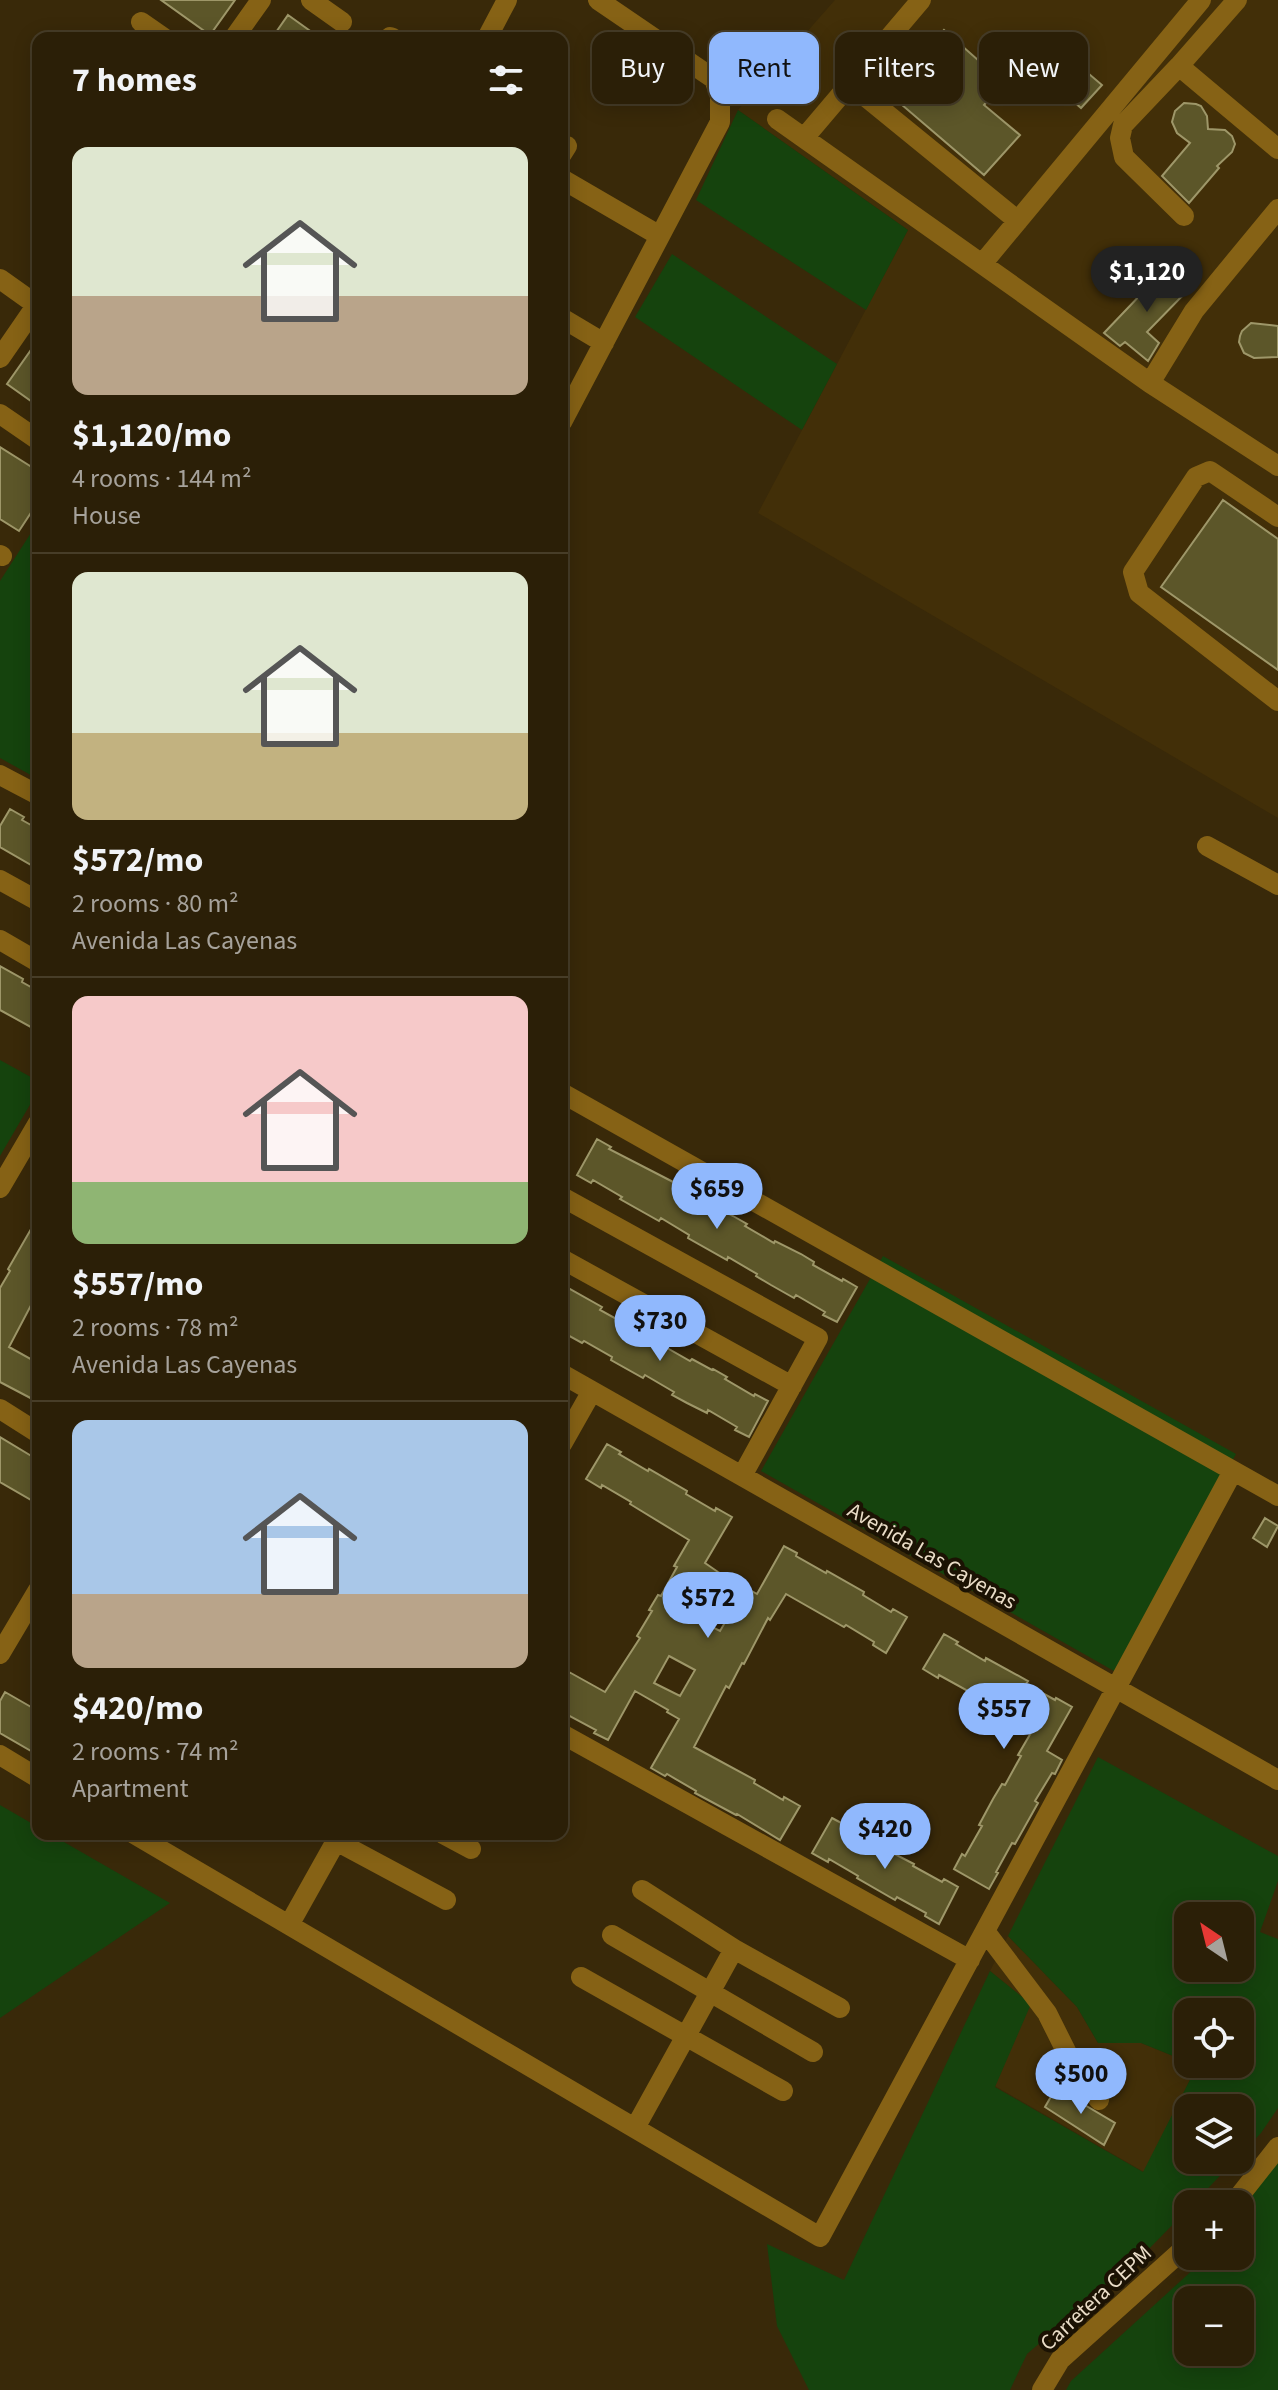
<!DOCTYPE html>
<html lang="en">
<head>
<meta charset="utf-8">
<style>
  :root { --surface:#2b1f07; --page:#332711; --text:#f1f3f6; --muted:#a6a29b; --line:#473d28; --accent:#90b8fd }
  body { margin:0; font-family:"Source Sans 3",sans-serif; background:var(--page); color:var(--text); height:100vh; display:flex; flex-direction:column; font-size:30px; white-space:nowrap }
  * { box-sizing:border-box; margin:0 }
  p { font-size:26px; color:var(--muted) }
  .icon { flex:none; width:44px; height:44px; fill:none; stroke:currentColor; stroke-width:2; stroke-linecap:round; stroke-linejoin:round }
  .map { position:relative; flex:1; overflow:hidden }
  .drawer { position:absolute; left:32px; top:32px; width:536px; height:1808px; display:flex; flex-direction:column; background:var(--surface); border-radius:16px; box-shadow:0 4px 20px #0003,0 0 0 2px var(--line) }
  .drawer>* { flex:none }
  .guide { position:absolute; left:592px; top:32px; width:566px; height:72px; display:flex; gap:16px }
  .needle { width:52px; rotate:325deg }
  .tools { position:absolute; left:1174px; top:1902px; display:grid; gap:16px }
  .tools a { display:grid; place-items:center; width:80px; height:80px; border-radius:16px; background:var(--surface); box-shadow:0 4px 20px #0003,0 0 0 2px var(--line); font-size:40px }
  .price { position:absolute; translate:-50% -68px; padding:0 18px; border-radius:28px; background:var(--accent); color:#111; font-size:26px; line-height:52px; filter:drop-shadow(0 2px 4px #0008) }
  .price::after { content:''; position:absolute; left:50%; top:48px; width:24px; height:18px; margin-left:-12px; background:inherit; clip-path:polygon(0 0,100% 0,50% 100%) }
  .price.active { background:#222; color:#fff }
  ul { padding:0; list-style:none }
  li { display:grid; align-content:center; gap:16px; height:424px; padding:0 40px }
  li+li { border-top:2px solid var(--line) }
  li span { display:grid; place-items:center; height:248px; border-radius:16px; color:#555 }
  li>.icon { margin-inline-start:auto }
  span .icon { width:144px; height:144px; fill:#fffc; stroke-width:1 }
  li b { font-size:34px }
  h2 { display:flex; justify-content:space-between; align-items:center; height:96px; padding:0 40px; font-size:34px }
  .chip { padding:0 28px; border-radius:16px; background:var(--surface); box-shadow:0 4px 20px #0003,0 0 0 2px var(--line); font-size:28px; line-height:72px }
  .chip.active { background:var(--accent); color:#111 }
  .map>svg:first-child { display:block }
  .built { fill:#422f08 }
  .green { fill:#15430d; fill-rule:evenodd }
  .building { fill:#5c5629; stroke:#9e9769; stroke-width:2; fill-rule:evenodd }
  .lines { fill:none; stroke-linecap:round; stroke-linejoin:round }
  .minor { stroke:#866215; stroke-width:20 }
  .labels { text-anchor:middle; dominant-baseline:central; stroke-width:8; stroke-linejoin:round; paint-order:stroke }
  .street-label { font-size:22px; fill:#eaddc8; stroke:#1b1203 }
</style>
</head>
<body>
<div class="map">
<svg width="1278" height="2390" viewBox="0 0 1278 2390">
  <rect width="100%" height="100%" fill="#392909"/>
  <!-- built -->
  <path class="built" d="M 835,0 L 1278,0 L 1278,818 L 758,513 L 908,230 L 738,110 Z
    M 1008,1936 L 1077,2007 L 1098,2043 L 1141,2043 L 1188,2062 L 1188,2064 L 1197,2066 L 1144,2172 L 995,2086 L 1030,2004 L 990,1971 Z"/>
  <!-- green -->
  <path class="green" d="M 738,110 L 908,230 L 866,310 L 696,200 Z
    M 672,254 L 837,364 L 802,430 L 635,317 Z
    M 38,522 L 38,779 L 0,758 L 0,581 Z
    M 0,1060 L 38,1081 L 38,1091 L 0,1156 Z
    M 883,1256 L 1236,1454 L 1114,1671 L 761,1471 Z
    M 1098,1757 L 1278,1856 L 1278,1881 L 1260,1932 L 1278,1939 L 1278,2108 L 1261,2133 L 1240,2155 L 1240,2108 L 1188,2108 L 1188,2160 L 1235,2160 L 1193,2204 L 1188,2204 L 1188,2209 L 1143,2255 L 1027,2354 L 1010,2390 L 809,2390 L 777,2326 L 767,2244 L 844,2280 L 990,1971 L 1031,2004 L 995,2087 L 1143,2172 L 1197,2066 L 1193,2064 L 1240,2064 L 1240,2012 L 1188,2012 L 1188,2062 L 1141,2043 L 1098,2043 L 1077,2007 L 1008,1936 ZM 1188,1916 L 1240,1916 L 1240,1968 L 1188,1968 Z
    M 0,1805 L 38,1827 L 38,1834 L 50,1834 L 170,1903 L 0,2018 Z
    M 1278,2160 L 1278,2390 L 1066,2390 L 1071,2381 L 1208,2256 L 1240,2256 L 1240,2213 ZM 1188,2300 L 1240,2300 L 1240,2352 L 1188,2352 Z"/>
  <!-- building -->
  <path class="building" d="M 161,0 L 235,0 L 210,35 Z
    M 288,15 L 320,38 L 272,38 Z
    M 944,30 L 1004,83 L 984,105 L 1020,135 L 984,175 L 888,93 Z
    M 1062,51 L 1102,85 L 1081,108 L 1055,85 L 1045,97 L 1032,85 Z
    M 1184,103 L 1196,104 L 1201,106 L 1207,116 L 1208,129 L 1225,130 L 1232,136 L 1235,144 L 1232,152 L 1217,166 L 1219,168 L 1189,203 L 1162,176 L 1190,143 L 1177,133 L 1172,122 L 1175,111 Z
    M 1167,267 L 1190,288 L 1147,332 L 1159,343 L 1148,361 L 1125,342 L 1120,346 L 1104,333 Z
    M 1251,323 L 1278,326 L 1278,357 L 1254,358 L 1244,353 L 1239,342 L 1240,336 L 1242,331 Z
    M 38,340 L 38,406 L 7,384 Z
    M 0,447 L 38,471 L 38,502 L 19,531 L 0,519 Z
    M 1223,500 L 1278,539 L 1278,670 L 1161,587 Z
    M 10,809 L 24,817 L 22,820 L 38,829 L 38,869 L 0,847 L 0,826 Z
    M 0,966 L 23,979 L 22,982 L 38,991 L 38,1031 L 0,1010 Z
    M 597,1139 L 611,1147 L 609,1149 L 679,1185 L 677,1188 L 706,1204 L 707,1202 L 733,1216 L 747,1224 L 745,1226 L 774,1243 L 775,1241 L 801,1254 L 814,1262 L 813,1265 L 842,1281 L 843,1279 L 857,1287 L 837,1322 L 823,1315 L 825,1312 L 796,1295 L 794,1298 L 771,1285 L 756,1276 L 757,1274 L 728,1257 L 727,1260 L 688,1238 L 689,1235 L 661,1218 L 659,1221 L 620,1199 L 622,1197 L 593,1180 L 591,1183 L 577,1175 Z
    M 38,1217 L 38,1292 L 9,1347 L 38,1363 L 38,1402 L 0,1382 L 0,1288 L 10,1271 L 8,1269 Z
    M 562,1288 L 567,1290 L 568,1288 L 602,1307 L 600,1310 L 629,1326 L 630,1324 L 663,1342 L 662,1345 L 690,1361 L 692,1359 L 712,1370 L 713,1369 L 727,1377 L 725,1379 L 754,1396 L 755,1394 L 768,1401 L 749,1437 L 735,1430 L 737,1427 L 708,1410 L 707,1413 L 687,1403 L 672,1395 L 674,1392 L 645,1375 L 643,1378 L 611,1360 L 612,1357 L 584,1341 L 582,1343 L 562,1332 Z
    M 0,1437 L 38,1460 L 38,1504 L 0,1482 Z
    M 607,1444 L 621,1452 L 619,1454 L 648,1471 L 649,1469 L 687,1491 L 686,1494 L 715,1511 L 716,1508 L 732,1517 L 705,1563 L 718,1572 L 757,1594 L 784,1546 L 797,1553 L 796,1556 L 826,1573 L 827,1571 L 864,1592 L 863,1595 L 891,1612 L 893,1609 L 907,1617 L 886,1653 L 873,1645 L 874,1642 L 846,1625 L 844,1627 L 786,1594 L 770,1620 L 768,1618 L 744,1664 L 742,1663 L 729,1688 L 726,1686 L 694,1747 L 755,1780 L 754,1783 L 783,1800 L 784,1797 L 800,1806 L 780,1840 L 737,1814 L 736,1815 L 695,1793 L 696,1791 L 667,1774 L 665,1776 L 651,1768 L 679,1719 L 667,1712 L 668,1710 L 635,1691 L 608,1740 L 594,1733 L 596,1730 L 562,1712 L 562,1685 L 569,1672 L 605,1692 L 640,1638 L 637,1636 L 652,1611 L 649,1610 L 658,1595 L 661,1596 L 677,1567 L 674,1566 L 689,1540 L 630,1504 L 631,1502 L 602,1485 L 601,1488 L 586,1479 ZM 708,1584 L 736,1598 L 734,1600 L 737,1602 L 720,1631 L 692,1617 L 694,1614 L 691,1613 ZM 669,1656 L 695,1670 L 680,1696 L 654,1683 Z
    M 1265,1518 L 1278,1526 L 1267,1547 L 1253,1538 Z
    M 944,1634 L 958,1642 L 956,1644 L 985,1661 L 986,1658 L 1028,1681 L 1026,1684 L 1055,1700 L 1056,1698 L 1072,1707 L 1047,1751 L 1062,1760 L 1055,1774 L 1052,1773 L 1035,1801 L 1038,1803 L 1015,1844 L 1012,1843 L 996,1872 L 998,1873 L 989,1889 L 954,1869 L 962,1854 L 965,1856 L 982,1826 L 979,1825 L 993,1799 L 1002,1784 L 1005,1785 L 1021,1756 L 1018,1755 L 1032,1731 L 967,1694 L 968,1691 L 939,1675 L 938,1678 L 923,1669 Z
    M 5,1692 L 38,1711 L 38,1755 L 0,1733 L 0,1701 Z
    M 832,1818 L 847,1826 L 846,1829 L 914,1864 L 913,1866 L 942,1882 L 944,1879 L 958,1887 L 939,1924 L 925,1916 L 926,1913 L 897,1897 L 895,1900 L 857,1878 L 858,1876 L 829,1859 L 828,1862 L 812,1853 Z
    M 1056,2088 L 1115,2123 L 1104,2145 L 1045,2107 Z"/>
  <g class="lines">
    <!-- minor -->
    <path class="minor" d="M 311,0 L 342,22
      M 1237,0 L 1179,66 L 1278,149
      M 141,22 L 164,38
      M 390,37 L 393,38
      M 234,38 L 261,0
      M 487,38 L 507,0
      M 1179,66 L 1123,125 L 1120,138 L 1124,157 L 1184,216
      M 850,84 L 1018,221
      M 777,119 L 1150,383
      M 804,138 L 921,0
      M 562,154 L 567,146
      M 562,179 L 660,236
      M 1278,209 L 1194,311 L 1150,383 L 1278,466
      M 982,264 L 1201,0
      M 0,279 L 38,306
      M 562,318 L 604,343
      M 0,358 L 38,303
      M 0,414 L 38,440
      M 562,422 L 720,122 L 720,96 L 714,79 L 598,0
      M 1278,517 L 1210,471 L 1196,477 L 1133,572 L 1139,593 L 1278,701
      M 0,555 L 2,556
      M 0,775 L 38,795
      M 1207,846 L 1278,885
      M 0,880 L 38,901
      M 0,940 L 38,962
      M 562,1093 L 1278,1496
      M 0,1188 L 38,1123
      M 562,1202 L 564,1198 L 818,1338 L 742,1476
      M 562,1259 L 792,1386
      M 562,1374 L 1278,1780
      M 0,1409 L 38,1433
      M 562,1444 L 592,1391
      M 0,1654 L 38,1590
      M 562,1734 L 970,1960
      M 0,1755 L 38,1778
      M 134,1834 L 820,2237 L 1233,1471
      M 443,1834 L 471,1849
      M 336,1841 L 446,1900
      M 642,1890 L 734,1949
      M 289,1925 L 340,1834
      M 985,1931 L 1047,2013 L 1073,2065 L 1099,2100
      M 612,1935 L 813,2052
      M 581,1977 L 783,2091
      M 635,2128 L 734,1949 L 840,2008
      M 1233,2204 L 1278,2147
      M 1042,2390 L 1060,2360 L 1188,2245"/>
  </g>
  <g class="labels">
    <!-- street labels -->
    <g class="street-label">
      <text transform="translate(932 1556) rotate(30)">Avenida Las Cayenas</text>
      <text transform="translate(1096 2298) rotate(-43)">Carretera CEPM</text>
    </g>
  </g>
</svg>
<div class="tools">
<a><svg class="needle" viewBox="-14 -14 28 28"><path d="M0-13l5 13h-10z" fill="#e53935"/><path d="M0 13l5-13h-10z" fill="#a6a29b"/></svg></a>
<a><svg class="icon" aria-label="locate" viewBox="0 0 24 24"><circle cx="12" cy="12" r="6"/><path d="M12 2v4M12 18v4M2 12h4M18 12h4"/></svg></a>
<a><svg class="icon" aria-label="layers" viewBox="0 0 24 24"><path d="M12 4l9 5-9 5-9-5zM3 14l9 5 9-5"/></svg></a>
<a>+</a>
<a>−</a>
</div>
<b class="price active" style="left:1147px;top:314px">$1,120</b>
<b class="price" style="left:717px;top:1231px">$659</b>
<b class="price" style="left:660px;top:1363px">$730</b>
<b class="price" style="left:708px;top:1640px">$572</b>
<b class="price" style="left:1004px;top:1751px">$557</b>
<b class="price" style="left:885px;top:1871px">$420</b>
<b class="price" style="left:1081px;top:2116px">$500</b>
<div class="guide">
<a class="chip">Buy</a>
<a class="chip active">Rent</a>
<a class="chip">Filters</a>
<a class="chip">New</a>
</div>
<section class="drawer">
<h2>7 homes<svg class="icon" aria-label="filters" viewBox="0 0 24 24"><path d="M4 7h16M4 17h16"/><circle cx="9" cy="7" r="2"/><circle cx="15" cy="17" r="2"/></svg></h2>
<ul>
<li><span style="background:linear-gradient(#dfe7d0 60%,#b9a48a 0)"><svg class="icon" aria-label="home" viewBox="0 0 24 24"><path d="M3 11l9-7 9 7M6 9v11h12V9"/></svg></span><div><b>$1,120/mo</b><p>4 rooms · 144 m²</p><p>House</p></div></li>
<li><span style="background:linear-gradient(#dfe7d0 65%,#c2b280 0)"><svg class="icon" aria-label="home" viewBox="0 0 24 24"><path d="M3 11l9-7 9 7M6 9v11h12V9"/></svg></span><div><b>$572/mo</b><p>2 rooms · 80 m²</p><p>Avenida Las Cayenas</p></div></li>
<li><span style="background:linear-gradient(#f6c9c9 75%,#8fb573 0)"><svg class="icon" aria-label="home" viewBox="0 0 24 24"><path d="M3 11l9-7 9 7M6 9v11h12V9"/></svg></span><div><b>$557/mo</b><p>2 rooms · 78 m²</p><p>Avenida Las Cayenas</p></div></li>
<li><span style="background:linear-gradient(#a9c7e8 70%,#b9a48a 0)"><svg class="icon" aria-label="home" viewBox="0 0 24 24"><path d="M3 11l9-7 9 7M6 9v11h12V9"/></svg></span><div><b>$420/mo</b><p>2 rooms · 74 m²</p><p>Apartment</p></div></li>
</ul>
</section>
</div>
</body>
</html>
